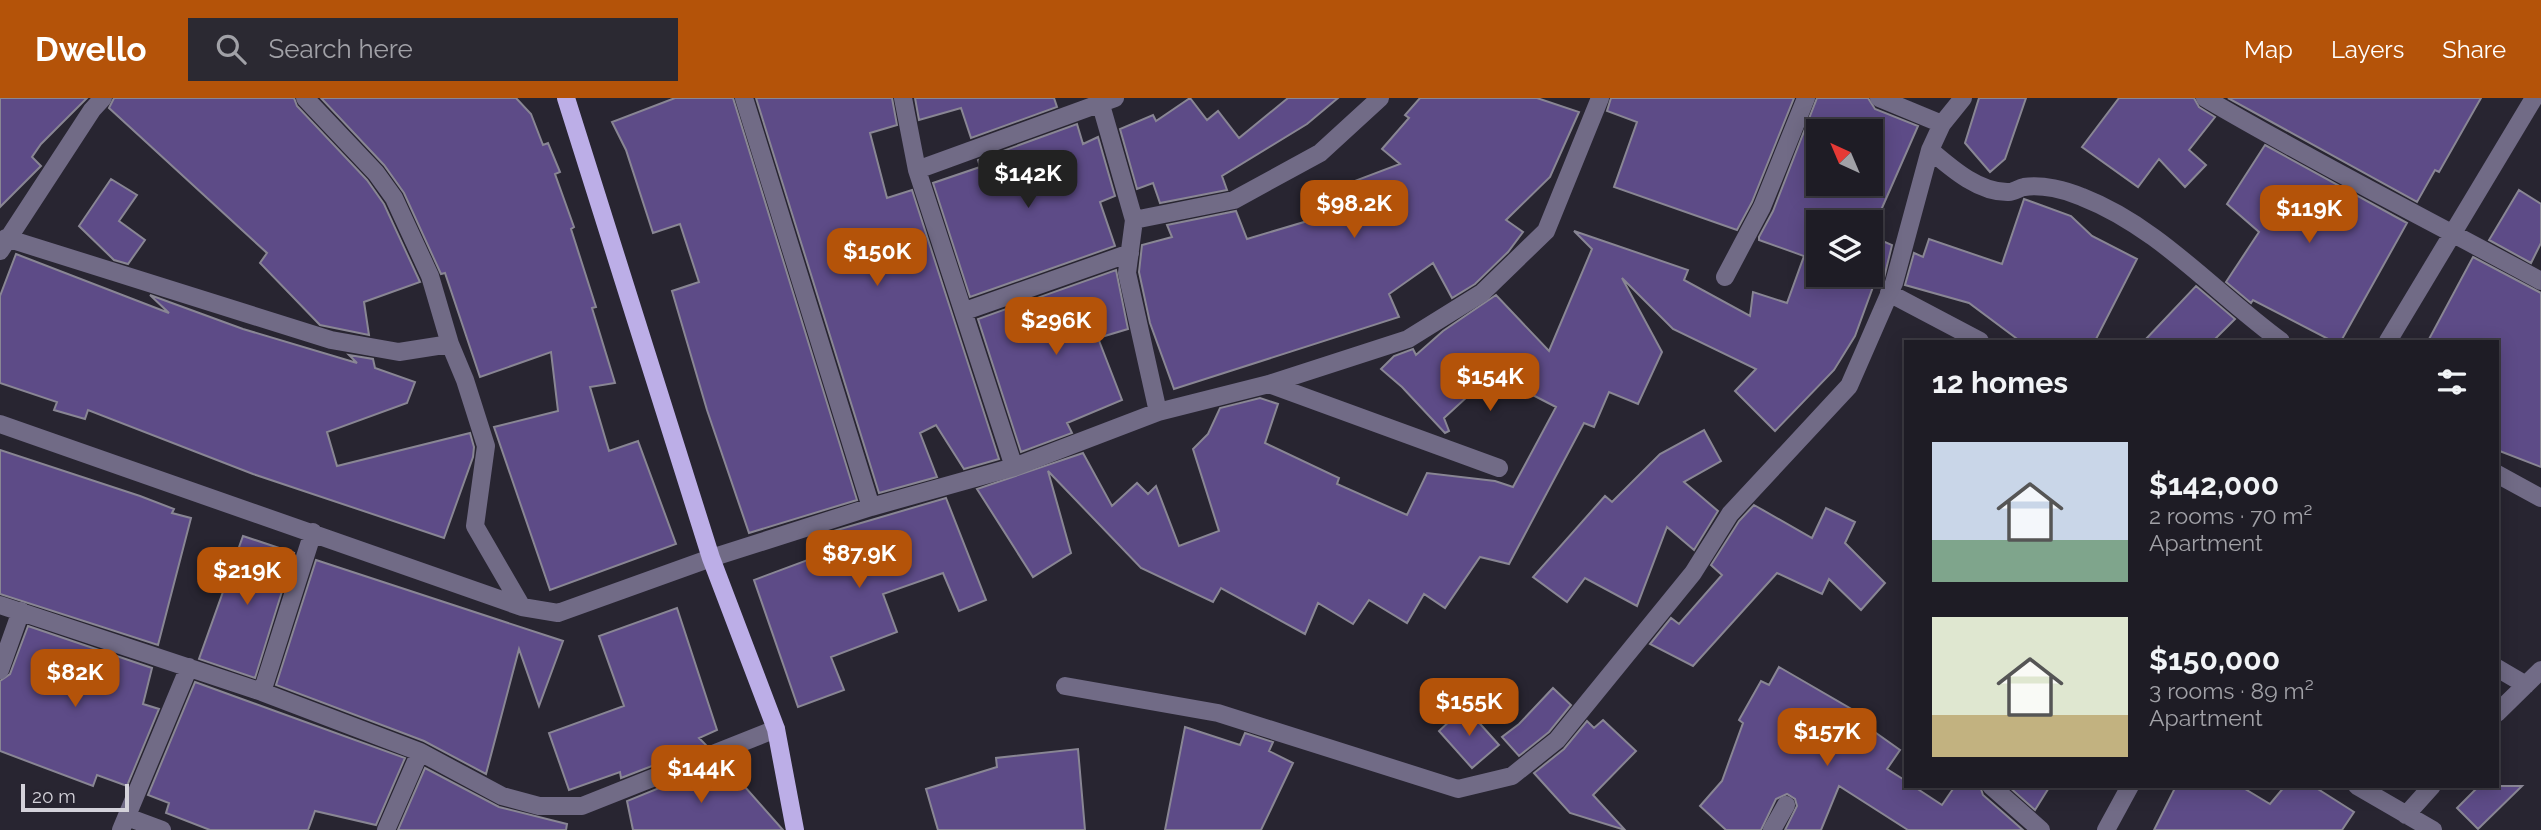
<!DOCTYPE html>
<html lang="en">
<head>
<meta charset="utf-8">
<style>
  :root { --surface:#1e1c25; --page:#2b2932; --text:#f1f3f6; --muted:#a1a1a7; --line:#3c3a42; --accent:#b45309 }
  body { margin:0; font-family:Raleway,sans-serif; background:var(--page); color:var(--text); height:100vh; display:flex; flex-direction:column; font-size:26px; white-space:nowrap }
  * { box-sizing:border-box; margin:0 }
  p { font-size:23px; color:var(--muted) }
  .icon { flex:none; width:38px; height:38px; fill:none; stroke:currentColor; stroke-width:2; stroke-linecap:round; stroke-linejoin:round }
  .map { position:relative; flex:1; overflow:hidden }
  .sheet { position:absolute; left:1904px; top:242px; width:595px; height:448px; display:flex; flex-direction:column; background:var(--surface); border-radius:0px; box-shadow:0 4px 18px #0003,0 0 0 2px var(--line) }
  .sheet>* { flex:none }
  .needle { width:46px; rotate:316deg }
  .buttons { position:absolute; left:1806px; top:21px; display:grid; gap:14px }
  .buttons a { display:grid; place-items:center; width:77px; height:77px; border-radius:0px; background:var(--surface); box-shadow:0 4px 18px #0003,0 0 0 2px var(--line); font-size:35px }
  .scale { position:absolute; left:21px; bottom:18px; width:108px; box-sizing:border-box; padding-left:7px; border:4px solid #d4d2da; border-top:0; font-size:19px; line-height:24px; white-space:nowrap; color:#d4d2da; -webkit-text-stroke:5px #282531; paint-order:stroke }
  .price { position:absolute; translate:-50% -60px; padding:0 16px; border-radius:14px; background:var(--accent); color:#fff; font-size:23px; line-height:46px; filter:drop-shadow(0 2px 4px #0008) }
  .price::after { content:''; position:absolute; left:50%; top:42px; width:21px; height:16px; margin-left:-10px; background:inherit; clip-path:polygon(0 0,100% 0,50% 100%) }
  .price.active { background:#222; color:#fff }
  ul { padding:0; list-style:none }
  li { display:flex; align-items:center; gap:21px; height:175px; padding:0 28px }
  li span { display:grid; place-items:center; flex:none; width:196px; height:140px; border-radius:0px; color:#555 }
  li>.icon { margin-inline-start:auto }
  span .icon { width:84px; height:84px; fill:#fffc; stroke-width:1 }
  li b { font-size:30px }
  h2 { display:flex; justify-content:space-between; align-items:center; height:84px; padding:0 28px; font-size:30px }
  header { display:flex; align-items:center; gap:42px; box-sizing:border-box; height:98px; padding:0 35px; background:var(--accent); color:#fff }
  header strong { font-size:33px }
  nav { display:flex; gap:38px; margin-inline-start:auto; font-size:24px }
  .search { width:490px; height:63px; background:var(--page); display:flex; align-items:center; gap:18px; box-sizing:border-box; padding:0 24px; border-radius:0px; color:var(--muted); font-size:26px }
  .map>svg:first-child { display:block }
  .building { fill:#5d4b87; stroke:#898694; stroke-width:2; fill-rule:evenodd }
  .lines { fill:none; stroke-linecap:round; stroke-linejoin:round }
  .minor { stroke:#716b86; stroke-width:18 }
  .major { stroke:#bcaee7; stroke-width:18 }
</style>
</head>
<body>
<header>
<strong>Dwello</strong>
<div class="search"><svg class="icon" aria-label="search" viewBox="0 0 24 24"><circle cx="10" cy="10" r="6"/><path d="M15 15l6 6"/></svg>Search here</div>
<nav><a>Map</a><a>Layers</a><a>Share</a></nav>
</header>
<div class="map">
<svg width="2541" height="732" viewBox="0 0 2541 732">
  <rect width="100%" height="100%" fill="#282531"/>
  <!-- building -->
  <path class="building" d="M 0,0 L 87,0 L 41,46 L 32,59 L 41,68 L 0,109 Z
    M 114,0 L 294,0 L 297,8 L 367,82 L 384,106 L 420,184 L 364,204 L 369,237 L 320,227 L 260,165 L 267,155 L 109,10 Z
    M 321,0 L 516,0 L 531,16 L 543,47 L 548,45 L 560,74 L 555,76 L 574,129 L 571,131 L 596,209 L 592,210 L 615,285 L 590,289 L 609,353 L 638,343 L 676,446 L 550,492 L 494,329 L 558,313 L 551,254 L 480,279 L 445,175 L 441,176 L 404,95 L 384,67 Z
    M 675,0 L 733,0 L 857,402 L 749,435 L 707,312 L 672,193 L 699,184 L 680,126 L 653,135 L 626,52 L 612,24 Z
    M 756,0 L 892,0 L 897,27 L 870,35 L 887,100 L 912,92 L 999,361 L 964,371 L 936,327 L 920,335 L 937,379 L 879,395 Z
    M 915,0 L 1054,0 L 1057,9 L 971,40 L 961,10 L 919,22 Z
    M 1190,0 L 1207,22 L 1218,13 L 1239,40 L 1288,0 L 1338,0 L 1307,26 L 1222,78 L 1227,92 L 1160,105 L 1153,85 L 1137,91 L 1120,31 L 1153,17 L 1156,23 Z
    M 1420,0 L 1537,0 L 1579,14 L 1550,79 L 1506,122 L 1523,134 L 1508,154 L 1475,186 L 1452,200 L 1433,165 L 1389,196 L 1399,219 L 1174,291 L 1150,225 L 1139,174 L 1142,147 L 1172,139 L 1167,127 L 1236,113 L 1247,141 L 1331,116 L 1323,95 L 1400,66 L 1382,51 L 1409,20 L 1405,17 Z
    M 1611,0 L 1794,0 L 1752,104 L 1737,132 L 1614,89 L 1637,24 L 1607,13 Z
    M 1817,0 L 1868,0 L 1875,11 L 1918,28 L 1871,135 L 1871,124 L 1818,124 L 1818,177 L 1871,177 L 1871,138 L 1892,147 L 1884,180 L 1877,178 L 1855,238 L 1834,272 L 1775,333 L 1735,293 L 1756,271 L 1673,231 L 1622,180 L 1662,254 L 1638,306 L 1609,294 L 1594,329 L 1584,325 L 1509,466 L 1480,459 L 1445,510 L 1424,496 L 1407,525 L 1369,502 L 1353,526 L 1318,505 L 1305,536 L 1221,490 L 1213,504 L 1141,470 L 1048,373 L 1071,455 L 1033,479 L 977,391 L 1083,355 L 1112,408 L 1137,385 L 1148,396 L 1156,388 L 1179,448 L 1219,433 L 1193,351 L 1208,336 L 1220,310 L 1260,300 L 1278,306 L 1265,345 L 1339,380 L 1337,386 L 1407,417 L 1427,375 L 1495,383 L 1513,389 L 1556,309 L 1492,276 L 1444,320 L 1449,333 L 1445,335 L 1402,289 L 1381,271 L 1394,258 L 1413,251 L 1416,257 L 1443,233 L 1496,197 L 1549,253 L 1592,151 L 1574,133 L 1688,172 L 1684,182 L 1750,218 L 1753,194 L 1787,205 L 1804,158 L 1759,142 L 1759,139 L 1773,113 ZM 1818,33 L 1871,33 L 1871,86 L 1818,86 Z
    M 1979,0 L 2026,0 L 2005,61 L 1990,74 L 1965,45 Z
    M 2119,0 L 2194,0 L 2199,9 L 2215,19 L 2189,52 L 2206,67 L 2185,89 L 2159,61 L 2138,89 L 2082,49 Z
    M 2228,0 L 2481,0 L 2439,74 L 2435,72 L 2417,104 Z
    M 1077,26 L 1083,46 L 1098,39 L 1115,98 L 1100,104 L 1115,148 L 970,199 L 933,85 L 980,69 L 978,62 Z
    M 2265,47 L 2407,125 L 2341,243 L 2332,243 L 2253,202 L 2251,205 L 2226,184 L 2259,134 L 2227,106 Z
    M 111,81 L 137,97 L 119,123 L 145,142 L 128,166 L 114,162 L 79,128 Z
    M 2519,92 L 2541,106 L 2541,145 L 2531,165 L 2489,142 Z
    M 2024,101 L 2071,118 L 2092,138 L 2137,161 L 2095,243 L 2020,243 L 1969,205 L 1905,187 L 1914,155 L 1923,159 L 1929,141 L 2002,166 Z
    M 16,156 L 169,215 L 150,197 L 243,231 L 357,265 L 349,257 L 373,261 L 375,270 L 415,284 L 407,305 L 327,334 L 337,368 L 470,335 L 474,349 L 473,359 L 444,440 L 253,376 L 88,312 L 85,321 L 54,312 L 57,304 L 0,285 L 0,198 Z
    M 2473,159 L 2541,195 L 2541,369 L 2497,352 L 2497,243 L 2428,243 Z
    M 1116,172 L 1128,231 L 1098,240 L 1122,302 L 1067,325 L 1072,335 L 1021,354 L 978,221 Z
    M 2196,188 L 2235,221 L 2213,243 L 2144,243 Z
    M 1704,332 L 1721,363 L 1684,384 L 1718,413 L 1694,452 L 1667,429 L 1637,508 L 1585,480 L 1567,504 L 1533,479 L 1605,398 L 1612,404 L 1660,356 Z
    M 0,352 L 140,398 L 174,411 L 172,415 L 191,420 L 158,547 L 0,496 Z
    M 946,400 L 986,502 L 959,513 L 943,475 L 883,496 L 897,534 L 831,559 L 844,592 L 798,609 L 754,482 L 816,459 L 810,440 Z
    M 1754,407 L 1812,440 L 1826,410 L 1855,424 L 1845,445 L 1885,485 L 1861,512 L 1829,481 L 1822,496 L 1777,475 L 1693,568 L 1650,546 L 1671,520 L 1679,526 L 1722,477 L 1711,467 L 1739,423 Z
    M 243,438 L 294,455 L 255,580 L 199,561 Z
    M 316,462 L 563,543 L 539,608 L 519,551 L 486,676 L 424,643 L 276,587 Z
    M 677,510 L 717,632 L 699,640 L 706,647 L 621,680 L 620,674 L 569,692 L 549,635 L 624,608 L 599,538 Z
    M 28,528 L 152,570 L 143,606 L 159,611 L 127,688 L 97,677 L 93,688 L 0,653 L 0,583 L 10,576 Z
    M 1779,569 L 1865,619 L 1862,625 L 1900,652 L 1887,671 L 1906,683 L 1906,688 L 1913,688 L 1942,707 L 1955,688 L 1980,688 L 1983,697 L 2023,732 L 1908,732 L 1839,688 L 1821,732 L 1785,732 L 1797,708 L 1795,701 L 1787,696 L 1776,701 L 1761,732 L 1726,732 L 1700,708 L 1722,683 L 1743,625 L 1739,622 L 1761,583 L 1769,587 Z
    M 195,584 L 405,660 L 376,727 L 315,713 L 308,732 L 210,732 L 166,715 L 169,705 L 148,697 Z
    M 1553,590 L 1571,607 L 1549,634 L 1519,658 L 1502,639 L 1519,626 Z
    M 1465,609 L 1499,647 L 1472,670 L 1439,633 Z
    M 1603,622 L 1636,653 L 1593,697 L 1625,732 L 1570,715 L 1534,675 L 1564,651 L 1587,623 L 1594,630 Z
    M 1185,629 L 1240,647 L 1245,635 L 1273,644 L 1269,653 L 1293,665 L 1261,732 L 1165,732 Z
    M 1078,651 L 1085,732 L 938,732 L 926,691 L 997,669 L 996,660 Z
    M 723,664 L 783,732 L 633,732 L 627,703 Z
    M 425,670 L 499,709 L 567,726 L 566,732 L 398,732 Z
    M 2008,688 L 2050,688 L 2035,712 Z
    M 2176,688 L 2240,688 L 2270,706 L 2285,688 L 2313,688 L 2354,714 L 2342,732 L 2154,732 Z
    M 2479,688 L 2522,688 L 2478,731 L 2457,710 Z"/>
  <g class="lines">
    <!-- minor -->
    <path class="minor" d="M 305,0 L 376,75 L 394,100 L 430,178 L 450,246 L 465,282 L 486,348 L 475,428 L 522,509
      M 744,0 L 871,409
      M 903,0 L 917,72 L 1014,369
      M 1879,0 L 1942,26
      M 2205,0 C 2315,65 2429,122 2541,183
      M 1101,7 L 1134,122 L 1234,102 L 1320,55 L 1380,0
      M 1930,52 C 1951,70 1979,95 2009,94 C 2014,94 2019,90 2024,89 C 2042,86 2066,92 2082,99 C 2159,129 2215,195 2281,243
      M 917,72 L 1115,0
      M 1134,122 L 1127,175 L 1158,314
      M 6,140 L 331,242 L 399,254 L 450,246
      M 0,153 L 92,12 L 103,0
      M 1725,179 L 1762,109 L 1806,0
      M 1889,195 L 1980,243
      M 965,213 L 1130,155
      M 2388,243 L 2534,0
      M 1269,286 L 1499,370
      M 0,326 L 522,509 L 558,515 L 711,460 L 871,409 L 1014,369 L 1158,314 L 1269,286 L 1408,241 L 1482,195 L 1546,133 L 1600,0
      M 2497,376 L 2541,400
      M 0,507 L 262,594 L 420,654 L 502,698 L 539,708 L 582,708 L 776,631
      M 2497,570 L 2526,587
      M 0,572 L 21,513
      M 1065,588 L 1218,615 L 1458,691 L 1512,678 L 1557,642 L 1693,475 L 1730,416 L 1849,288 L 1894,185 L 1930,52 L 1942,26 L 1963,0
      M 262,594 L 313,434
      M 2497,615 L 2541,572
      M 1991,688 L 2041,732
      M 2357,688 L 2433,732
      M 2406,717 L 2432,688
      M 127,719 L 162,732
      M 121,732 L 189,569
      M 386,732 L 420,654
      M 1772,732 L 1786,707
      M 2106,732 L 2130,688"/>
    <!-- major -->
    <path class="major" d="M 566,0 L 711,460 L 776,631 L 795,732"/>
  </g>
</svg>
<div class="buttons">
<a><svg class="needle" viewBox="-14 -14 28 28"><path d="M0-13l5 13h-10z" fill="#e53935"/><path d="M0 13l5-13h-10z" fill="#a1a1a7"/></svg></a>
<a><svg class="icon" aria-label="layers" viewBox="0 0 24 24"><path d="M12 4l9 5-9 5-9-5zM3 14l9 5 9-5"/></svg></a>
</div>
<div class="scale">20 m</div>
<b class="price active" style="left:1028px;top:112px">$142K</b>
<b class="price" style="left:1354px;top:142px">$98.2K</b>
<b class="price" style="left:2309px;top:147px">$119K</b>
<b class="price" style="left:877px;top:190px">$150K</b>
<b class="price" style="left:1056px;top:259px">$296K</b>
<b class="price" style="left:1490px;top:315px">$154K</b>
<b class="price" style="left:859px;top:492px">$87.9K</b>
<b class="price" style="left:247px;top:509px">$219K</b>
<b class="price" style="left:75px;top:611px">$82K</b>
<b class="price" style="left:1469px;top:640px">$155K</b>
<b class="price" style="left:1827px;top:670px">$157K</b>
<b class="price" style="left:701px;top:707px">$144K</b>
<section class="sheet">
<h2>12 homes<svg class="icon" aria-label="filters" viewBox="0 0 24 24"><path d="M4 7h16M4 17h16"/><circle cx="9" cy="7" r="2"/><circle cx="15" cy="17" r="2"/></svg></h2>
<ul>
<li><span style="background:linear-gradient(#c9d6e8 70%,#7fa58c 0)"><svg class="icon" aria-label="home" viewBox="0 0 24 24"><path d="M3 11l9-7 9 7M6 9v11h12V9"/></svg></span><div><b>$142,000</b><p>2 rooms · 70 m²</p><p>Apartment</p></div></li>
<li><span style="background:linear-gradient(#dfe7d0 70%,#c2b280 0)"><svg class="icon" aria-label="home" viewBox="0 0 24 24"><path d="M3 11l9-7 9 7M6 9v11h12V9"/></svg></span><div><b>$150,000</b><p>3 rooms · 89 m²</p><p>Apartment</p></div></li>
</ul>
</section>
</div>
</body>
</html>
